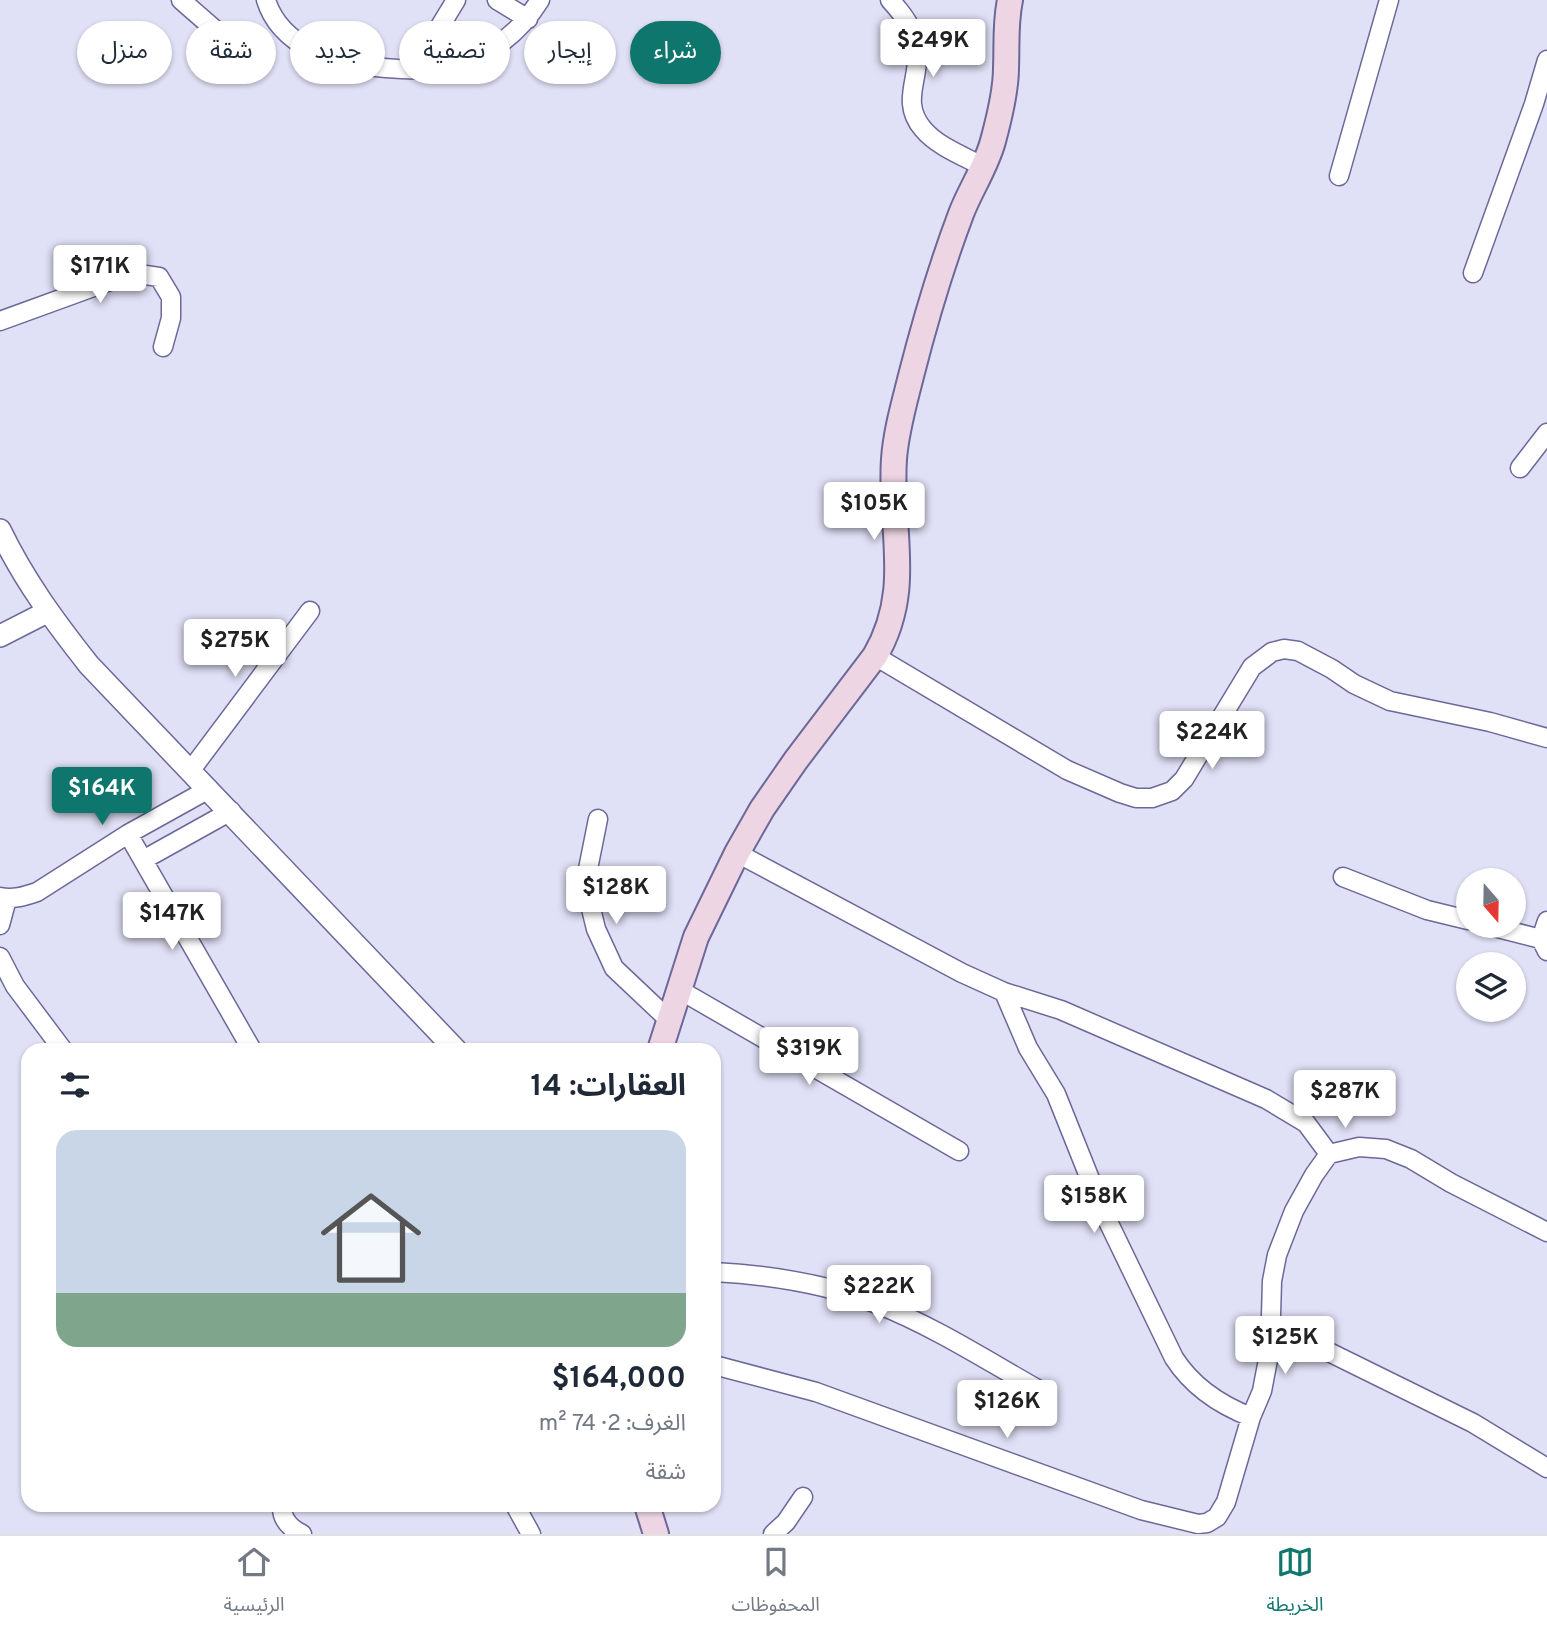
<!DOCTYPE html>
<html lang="ar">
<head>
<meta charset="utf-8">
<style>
  :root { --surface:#fff; --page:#f6f6f7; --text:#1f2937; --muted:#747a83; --line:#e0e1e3; --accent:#0f766e }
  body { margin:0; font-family:Overpass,"Noto Sans Arabic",sans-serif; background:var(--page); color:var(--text); direction:rtl; height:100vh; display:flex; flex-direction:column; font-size:26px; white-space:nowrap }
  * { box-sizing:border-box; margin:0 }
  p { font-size:23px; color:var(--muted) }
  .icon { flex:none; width:38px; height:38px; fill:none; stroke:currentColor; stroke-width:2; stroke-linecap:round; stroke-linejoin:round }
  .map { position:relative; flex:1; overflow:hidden; direction:ltr }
  .panel { position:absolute; left:21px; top:1043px; width:700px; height:469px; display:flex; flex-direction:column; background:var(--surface); border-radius:21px; box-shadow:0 2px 5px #0004; direction:rtl }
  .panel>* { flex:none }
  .top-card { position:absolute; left:21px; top:21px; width:700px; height:63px; direction:rtl; display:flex; gap:14px }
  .needle { width:46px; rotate:160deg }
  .tools { position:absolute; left:1456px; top:868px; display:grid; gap:14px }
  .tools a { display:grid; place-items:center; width:70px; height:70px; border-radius:50%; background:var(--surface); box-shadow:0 2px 5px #0004; font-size:35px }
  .price { position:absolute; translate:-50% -60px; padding:0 16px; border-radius:7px; background:#fff; color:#222; font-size:23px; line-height:46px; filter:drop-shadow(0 2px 4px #0008) }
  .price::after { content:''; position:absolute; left:50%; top:42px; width:21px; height:16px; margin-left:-10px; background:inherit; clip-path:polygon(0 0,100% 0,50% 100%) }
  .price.current { background:var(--accent); color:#fff }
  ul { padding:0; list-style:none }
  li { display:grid; align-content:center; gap:14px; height:371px; padding:0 35px }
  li+li { border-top:2px solid var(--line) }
  li span { display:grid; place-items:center; height:217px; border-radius:21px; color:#555 }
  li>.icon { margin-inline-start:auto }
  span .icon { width:126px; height:126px; fill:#fffc; stroke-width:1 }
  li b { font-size:30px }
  h2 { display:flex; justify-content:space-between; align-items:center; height:84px; padding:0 35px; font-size:30px }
  .tag { padding:0 24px; border-radius:32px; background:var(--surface); box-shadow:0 2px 5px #0004; font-size:24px; line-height:63px }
  .tag.current { background:var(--accent); color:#fff }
  .dock { display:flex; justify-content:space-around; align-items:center; height:98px; border-top:2px solid var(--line); background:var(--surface); font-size:19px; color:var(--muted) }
  .dock a { display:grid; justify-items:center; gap:4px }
  .dock .current { color:var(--accent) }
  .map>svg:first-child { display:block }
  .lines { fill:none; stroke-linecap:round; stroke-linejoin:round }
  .minor-casing { stroke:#6c6899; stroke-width:21 }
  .tertiary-casing { stroke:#6c6899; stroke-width:24 }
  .secondary-casing { stroke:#6c6899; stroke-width:28 }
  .minor { stroke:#fff; stroke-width:18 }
  .tertiary { stroke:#fff; stroke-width:21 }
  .secondary { stroke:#eed5e3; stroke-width:24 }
</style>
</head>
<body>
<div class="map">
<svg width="1547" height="1534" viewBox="0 0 1547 1534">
  <rect width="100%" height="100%" fill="#e0e0f6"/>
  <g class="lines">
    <defs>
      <path id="minor" d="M 181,0 L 252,62
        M 266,0 C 273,23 290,39 311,50 C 344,68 428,76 463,63 C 496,51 522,29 540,0
        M 497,0 L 528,19
        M 890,0 C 903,14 916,31 917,51 C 920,79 900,102 923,129 C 937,146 963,156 982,166
        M 414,69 L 456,0
        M 1339,176 L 1389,0
        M 1473,273 L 1534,104 L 1547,60
        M 0,321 L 132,273 L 159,277 L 171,297 L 171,318 L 163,347
        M 1520,468 L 1547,433
        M 875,656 L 1067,770 L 1120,793 L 1136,798 L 1152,798 L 1172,791 L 1184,779 L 1252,667 L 1272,652 L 1284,649 L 1298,651 L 1332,669 L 1354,684 L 1390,701 L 1490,722 L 1547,738
        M 191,770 L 310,611
        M 598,819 L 585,884 L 596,929 L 614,968 L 669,1020
        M 128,834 L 252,1050
        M 737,853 L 962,973 L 1004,992 L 1061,1010 L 1266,1099 L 1306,1123 L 1329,1154
        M 143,860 L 231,811
        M 1343,877 L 1427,910 L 1468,920
        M 0,897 C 13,900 25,896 37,892 L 128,834 L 209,789
        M 1547,921 L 1541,939 L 1547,951
        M 0,925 L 7,899
        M 1490,926 L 1541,939
        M 0,957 L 15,986 L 63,1050
        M 678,989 L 959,1151
        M 1004,992 L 1028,1048 L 1056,1094 L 1102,1209 L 1174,1358 C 1192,1386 1220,1405 1251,1417
        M 714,1272 C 769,1275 825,1283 877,1304 C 933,1326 986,1360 1039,1390
        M 1272,1324 L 1473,1423 L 1547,1468
        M 714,1365 L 816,1392 L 1141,1510 L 1198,1524 L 1207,1523 L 1217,1517 L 1226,1502 L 1251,1417 L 1262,1391 L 1270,1349 L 1272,1281 L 1277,1255 L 1294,1211 L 1314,1175 L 1329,1154 L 1359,1147 L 1386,1149 L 1411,1159 L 1451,1183 L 1547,1232
        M 282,1505 C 281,1519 290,1528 302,1534
        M 515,1505 L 531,1534
        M 773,1534 L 786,1522 L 803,1497"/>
      <path id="tertiary" d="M 0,530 C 24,580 55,622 89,665 L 456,1050
        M 0,636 L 47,612"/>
      <path id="secondary" d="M 660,1050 L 696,937 L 737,853 L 762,809 L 796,760 L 875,656 C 914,589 889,530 894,459 C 896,431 904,404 911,376 C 925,321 941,267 961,214 C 970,190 986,167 993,141 C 999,119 1006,92 1006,68 C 1007,45 1005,24 1010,0
        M 647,1505 L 656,1534"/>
    </defs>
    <!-- minor casing -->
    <use href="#minor" class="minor-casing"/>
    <!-- tertiary casing -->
    <use href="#tertiary" class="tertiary-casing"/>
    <!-- secondary casing -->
    <use href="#secondary" class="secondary-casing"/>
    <!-- minor -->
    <use href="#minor" class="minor"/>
    <!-- tertiary -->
    <use href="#tertiary" class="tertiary"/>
    <!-- secondary -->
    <use href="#secondary" class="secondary"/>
  </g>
</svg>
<div class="tools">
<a><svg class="needle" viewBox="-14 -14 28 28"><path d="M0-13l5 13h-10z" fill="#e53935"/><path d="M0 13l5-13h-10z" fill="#747a83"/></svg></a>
<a><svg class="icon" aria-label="layers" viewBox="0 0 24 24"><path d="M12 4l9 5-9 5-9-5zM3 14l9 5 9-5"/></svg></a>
</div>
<b class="price" style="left:933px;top:79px">$249K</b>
<b class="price" style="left:100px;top:305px">$171K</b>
<b class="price" style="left:874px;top:542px">$105K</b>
<b class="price" style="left:235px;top:679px">$275K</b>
<b class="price" style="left:1212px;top:771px">$224K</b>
<b class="price current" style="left:102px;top:827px">$164K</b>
<b class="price" style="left:616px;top:926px">$128K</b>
<b class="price" style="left:172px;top:952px">$147K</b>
<b class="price" style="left:809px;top:1087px">$319K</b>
<b class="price" style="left:1345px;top:1130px">$287K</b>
<b class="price" style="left:1094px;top:1235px">$158K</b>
<b class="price" style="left:879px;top:1325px">$222K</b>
<b class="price" style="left:1285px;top:1376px">$125K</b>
<b class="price" style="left:1007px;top:1440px">$126K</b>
<div class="top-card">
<a class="tag current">شراء</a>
<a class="tag">إيجار</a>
<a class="tag">تصفية</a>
<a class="tag">جديد</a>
<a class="tag">شقة</a>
<a class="tag">منزل</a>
</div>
<section class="panel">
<h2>العقارات: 14<svg class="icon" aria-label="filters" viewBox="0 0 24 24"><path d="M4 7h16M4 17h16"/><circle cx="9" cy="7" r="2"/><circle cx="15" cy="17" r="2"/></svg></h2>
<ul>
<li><span style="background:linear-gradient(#c9d6e8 75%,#7fa58c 0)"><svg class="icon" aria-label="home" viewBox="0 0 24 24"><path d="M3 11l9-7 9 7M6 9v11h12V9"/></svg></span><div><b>$164,000</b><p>الغرف: 2 · 74 m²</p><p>شقة</p></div></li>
</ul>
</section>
</div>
<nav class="dock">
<a class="current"><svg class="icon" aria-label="map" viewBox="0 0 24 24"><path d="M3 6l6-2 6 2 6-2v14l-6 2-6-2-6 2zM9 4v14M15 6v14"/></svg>الخريطة</a>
<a><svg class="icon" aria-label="saved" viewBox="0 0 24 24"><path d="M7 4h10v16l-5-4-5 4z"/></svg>المحفوظات</a>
<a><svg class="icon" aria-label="home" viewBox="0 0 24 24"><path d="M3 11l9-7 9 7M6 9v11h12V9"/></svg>الرئيسية</a>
</nav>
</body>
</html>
